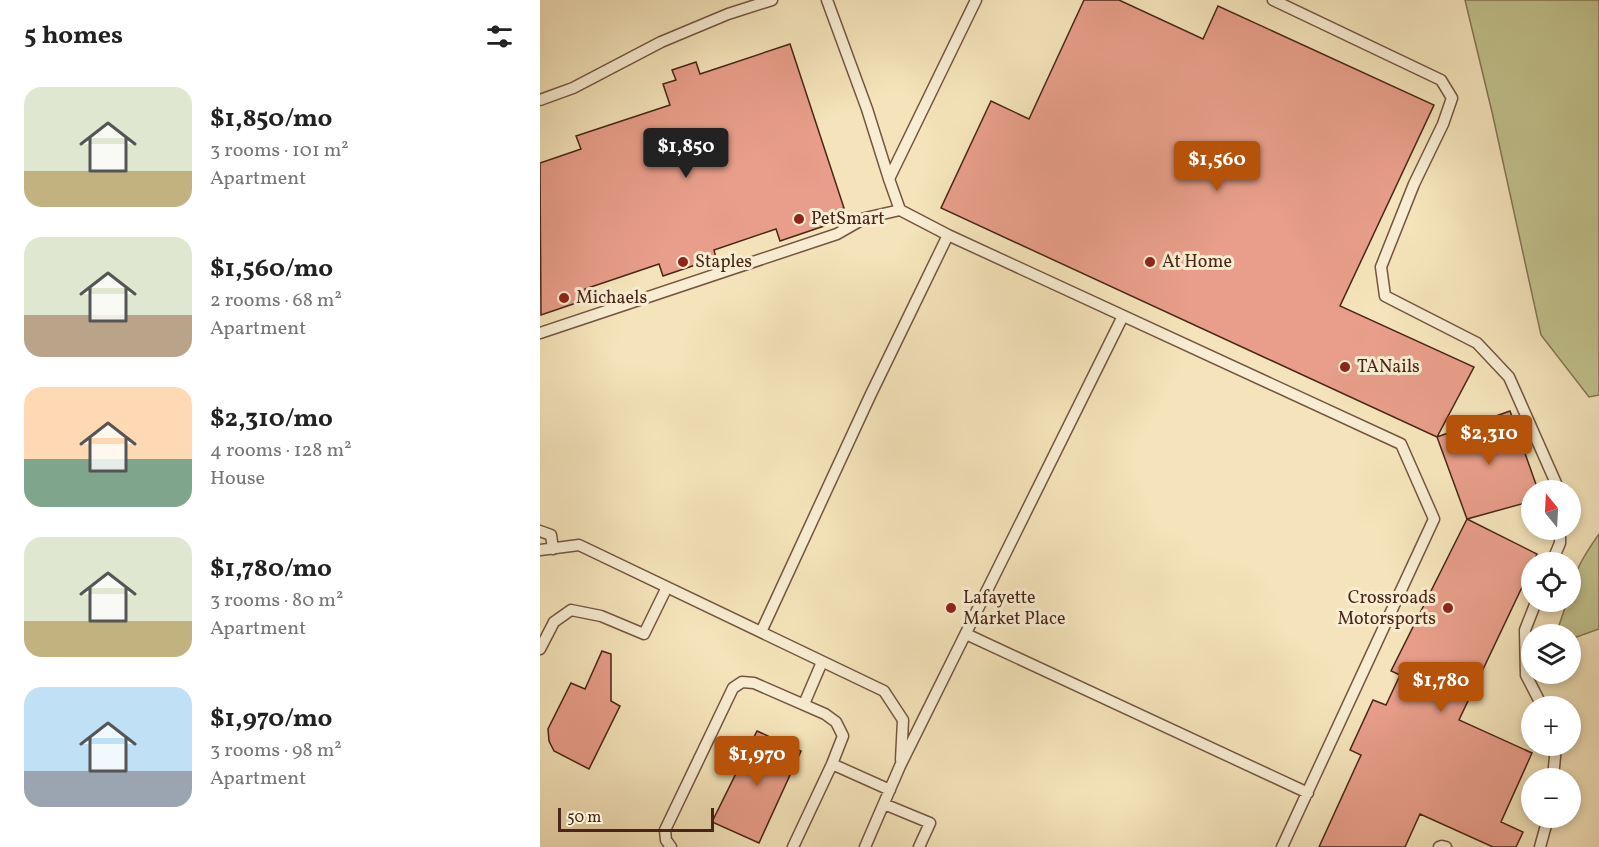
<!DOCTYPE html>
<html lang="en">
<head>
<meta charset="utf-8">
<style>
  :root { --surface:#fff; --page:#f2f2f2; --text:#222; --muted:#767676; --accent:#b45309 }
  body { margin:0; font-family:Vollkorn,serif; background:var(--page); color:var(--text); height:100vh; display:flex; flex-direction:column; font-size:22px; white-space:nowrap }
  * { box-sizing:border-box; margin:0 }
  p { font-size:20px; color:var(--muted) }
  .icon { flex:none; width:33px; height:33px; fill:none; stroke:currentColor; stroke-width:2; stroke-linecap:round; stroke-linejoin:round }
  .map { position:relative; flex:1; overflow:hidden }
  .side { display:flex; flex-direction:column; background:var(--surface); width:540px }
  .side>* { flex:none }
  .needle { width:39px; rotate:342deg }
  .controls { position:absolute; left:981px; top:480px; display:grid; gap:12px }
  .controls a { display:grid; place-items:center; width:60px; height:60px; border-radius:50%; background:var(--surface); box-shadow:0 3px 9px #0003; font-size:30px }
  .scale { position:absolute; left:18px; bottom:15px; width:156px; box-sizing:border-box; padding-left:6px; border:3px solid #492617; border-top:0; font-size:16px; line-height:21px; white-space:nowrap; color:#492617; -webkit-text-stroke:4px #f8edd3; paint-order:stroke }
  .price { position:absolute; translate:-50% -51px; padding:0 14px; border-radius:6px; background:var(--accent); color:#fff; font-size:20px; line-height:39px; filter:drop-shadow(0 2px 3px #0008) }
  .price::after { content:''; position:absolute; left:50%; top:36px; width:18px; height:14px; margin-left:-9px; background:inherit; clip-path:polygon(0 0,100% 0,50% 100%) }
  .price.on { background:#222; color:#fff }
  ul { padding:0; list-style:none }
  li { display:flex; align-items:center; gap:18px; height:150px; padding:0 24px }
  li span { display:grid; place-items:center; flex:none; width:168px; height:120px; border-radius:18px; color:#555 }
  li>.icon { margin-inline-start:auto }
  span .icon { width:72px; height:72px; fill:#fffc; stroke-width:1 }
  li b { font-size:26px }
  h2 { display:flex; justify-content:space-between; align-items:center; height:72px; padding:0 24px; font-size:26px }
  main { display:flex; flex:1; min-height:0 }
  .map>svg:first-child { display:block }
  .green { fill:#c1c28d; stroke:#857452; stroke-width:1.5 }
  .building { fill:#e89e8a; stroke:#492617; stroke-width:1.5 }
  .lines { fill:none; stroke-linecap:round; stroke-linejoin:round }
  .service-casing { stroke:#745640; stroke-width:13 }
  .service { stroke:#f8edd3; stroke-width:10 }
  .poi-dot { fill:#8f2418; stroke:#f8edd3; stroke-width:2 }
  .labels { text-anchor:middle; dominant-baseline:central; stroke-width:6; stroke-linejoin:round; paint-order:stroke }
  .poi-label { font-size:18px; fill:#492617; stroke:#f8edd3; text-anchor:start }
</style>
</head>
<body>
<main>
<section class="side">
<h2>5 homes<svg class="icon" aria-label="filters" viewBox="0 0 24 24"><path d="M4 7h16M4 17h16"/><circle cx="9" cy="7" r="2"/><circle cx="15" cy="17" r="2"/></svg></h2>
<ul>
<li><span style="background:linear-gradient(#dfe7d0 70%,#c2b280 0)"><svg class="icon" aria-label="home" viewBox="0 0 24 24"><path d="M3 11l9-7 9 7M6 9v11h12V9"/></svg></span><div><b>$1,850/mo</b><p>3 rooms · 101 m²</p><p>Apartment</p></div></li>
<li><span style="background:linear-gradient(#dfe7d0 65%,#b9a48a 0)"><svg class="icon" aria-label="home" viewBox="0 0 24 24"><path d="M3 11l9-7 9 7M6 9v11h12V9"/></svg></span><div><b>$1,560/mo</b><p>2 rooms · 68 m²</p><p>Apartment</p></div></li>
<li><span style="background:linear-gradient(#ffd9b3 60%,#7fa58c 0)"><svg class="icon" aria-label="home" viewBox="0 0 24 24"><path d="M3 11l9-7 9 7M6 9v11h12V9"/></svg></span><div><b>$2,310/mo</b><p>4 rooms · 128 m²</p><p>House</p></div></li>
<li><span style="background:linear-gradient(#dfe7d0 70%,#c2b280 0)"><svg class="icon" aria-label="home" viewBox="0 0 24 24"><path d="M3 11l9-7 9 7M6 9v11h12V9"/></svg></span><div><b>$1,780/mo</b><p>3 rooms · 80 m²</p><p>Apartment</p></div></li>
<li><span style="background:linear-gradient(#bfe0f5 70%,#9aa5b1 0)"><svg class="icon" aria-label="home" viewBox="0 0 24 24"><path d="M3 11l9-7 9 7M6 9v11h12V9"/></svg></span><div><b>$1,970/mo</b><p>3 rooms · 98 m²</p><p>Apartment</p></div></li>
</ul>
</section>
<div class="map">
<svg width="1059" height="847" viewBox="0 0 1059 847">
  <rect width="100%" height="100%" fill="#f5e4bb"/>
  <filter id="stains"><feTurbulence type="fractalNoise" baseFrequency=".00333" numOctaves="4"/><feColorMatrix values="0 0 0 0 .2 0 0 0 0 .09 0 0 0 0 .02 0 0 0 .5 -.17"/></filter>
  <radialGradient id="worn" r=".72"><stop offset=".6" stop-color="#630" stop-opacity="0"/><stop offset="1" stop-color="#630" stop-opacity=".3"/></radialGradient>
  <!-- green -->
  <path class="green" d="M 925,0 L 1059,0 L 1059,395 L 1049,397 L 1001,335 L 952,112 Z
    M 1059,534 L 1059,629 L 1031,639 L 1030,634 L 1016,634 L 1027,602 L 1030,602 C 1030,576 1045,554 1059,534 Z"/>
  <!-- building -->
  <path class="building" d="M 544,0 L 579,0 L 663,39 L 678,6 L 894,105 L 800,306 L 934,367 L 897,437 L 401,208 L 451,101 L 489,119 Z
    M 250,44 L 304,208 L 292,212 L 296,222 L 240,241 L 236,229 L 174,250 L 176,258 L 123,276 L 119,264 L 45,289 L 48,299 L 1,315 L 0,163 L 41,149 L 36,136 L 130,105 L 123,84 L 136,80 L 132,70 L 156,62 L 160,74 Z
    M 970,411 L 998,490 L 992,490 L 992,501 L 927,519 L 897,437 Z
    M 927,519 L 997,554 L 993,562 L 992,562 L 992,566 L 919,720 L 992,753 L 961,822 L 983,832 L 976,847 L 953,847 L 880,814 L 865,847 L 779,847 L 821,755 L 810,750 L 833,700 L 846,705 L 860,675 L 851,671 Z
    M 62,651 L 71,654 L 71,701 L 80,706 L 49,769 L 14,751 L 9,741 L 8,729 L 31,683 L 45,689 Z
    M 217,731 L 261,751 L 219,843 L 172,822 Z"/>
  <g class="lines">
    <defs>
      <path id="service" d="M 287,0 L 327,109 L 349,179
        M 436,0 L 349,179 L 360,210 L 408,235 L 861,444 L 894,519 L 742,847
        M 733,0 L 901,80 L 912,98 L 903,124 L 874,184 L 841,267 L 845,296 L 937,343 L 969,377 L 1019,490
        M 0,100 L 33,88 L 121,42 L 188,14 L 232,0
        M 0,333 L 297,234 L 325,218 L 360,210
        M 0,531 L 11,535 L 13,549
        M 0,550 L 39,545 L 344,691 L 363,720 L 361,760
        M 1012,562 L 1020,543 L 1020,530
        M 996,602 L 985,630 L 986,675 L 1002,706
        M 221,632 L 330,396 L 408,235
        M 426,634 L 768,793
        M 0,649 L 14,622 L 31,610 L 61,616 L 104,634 L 127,587
        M 264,704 L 282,662
        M 292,764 L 350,790
        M 1013,778 L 1016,746
        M 344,804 L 390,823 L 379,847
        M 131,847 L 126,840 L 125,830 L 193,688 L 202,682 L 214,683 L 285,714 L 296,722 L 303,736 L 292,764 L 253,847
        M 325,847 L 360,766 L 583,316
        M 899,847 L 902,846 L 906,847
        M 1000,847 L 1008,818"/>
    </defs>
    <!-- service casing -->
    <use href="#service" class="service-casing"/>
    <!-- service -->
    <use href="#service" class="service"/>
  </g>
  <!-- markers -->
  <g class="poi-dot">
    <circle cx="259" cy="219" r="6"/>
    <circle cx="143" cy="262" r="6"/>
    <circle cx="610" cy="262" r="6"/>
    <circle cx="24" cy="298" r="6"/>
    <circle cx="805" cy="367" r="6"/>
    <circle cx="411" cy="608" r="6"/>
    <circle cx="908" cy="608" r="6"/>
  </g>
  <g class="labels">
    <!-- poi labels -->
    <g class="poi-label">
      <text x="271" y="219">PetSmart</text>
      <text x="155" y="262">Staples</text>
      <text x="622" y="262">At Home</text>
      <text x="36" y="298">Michaels</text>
      <text x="817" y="367">TANails</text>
      <text x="423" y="598">Lafayette<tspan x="423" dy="21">Market Place</tspan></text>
      <text x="896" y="598" text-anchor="end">Crossroads<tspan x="896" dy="21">Motorsports</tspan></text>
    </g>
  </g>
  <rect width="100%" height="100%" filter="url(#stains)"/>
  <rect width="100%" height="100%" fill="url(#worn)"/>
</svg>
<div class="controls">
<a><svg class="needle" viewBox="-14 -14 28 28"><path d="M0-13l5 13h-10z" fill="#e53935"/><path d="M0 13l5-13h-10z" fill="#767676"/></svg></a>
<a><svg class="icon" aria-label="locate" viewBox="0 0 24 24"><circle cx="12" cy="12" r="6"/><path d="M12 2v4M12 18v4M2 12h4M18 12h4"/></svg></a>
<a><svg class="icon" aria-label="layers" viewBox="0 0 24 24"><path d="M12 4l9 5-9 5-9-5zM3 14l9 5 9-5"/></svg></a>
<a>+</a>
<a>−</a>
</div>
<div class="scale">50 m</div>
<b class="price on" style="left:146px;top:179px">$1,850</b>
<b class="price" style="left:677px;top:192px">$1,560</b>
<b class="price" style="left:949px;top:466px">$2,310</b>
<b class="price" style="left:901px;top:713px">$1,780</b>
<b class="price" style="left:217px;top:787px">$1,970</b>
</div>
</main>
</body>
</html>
